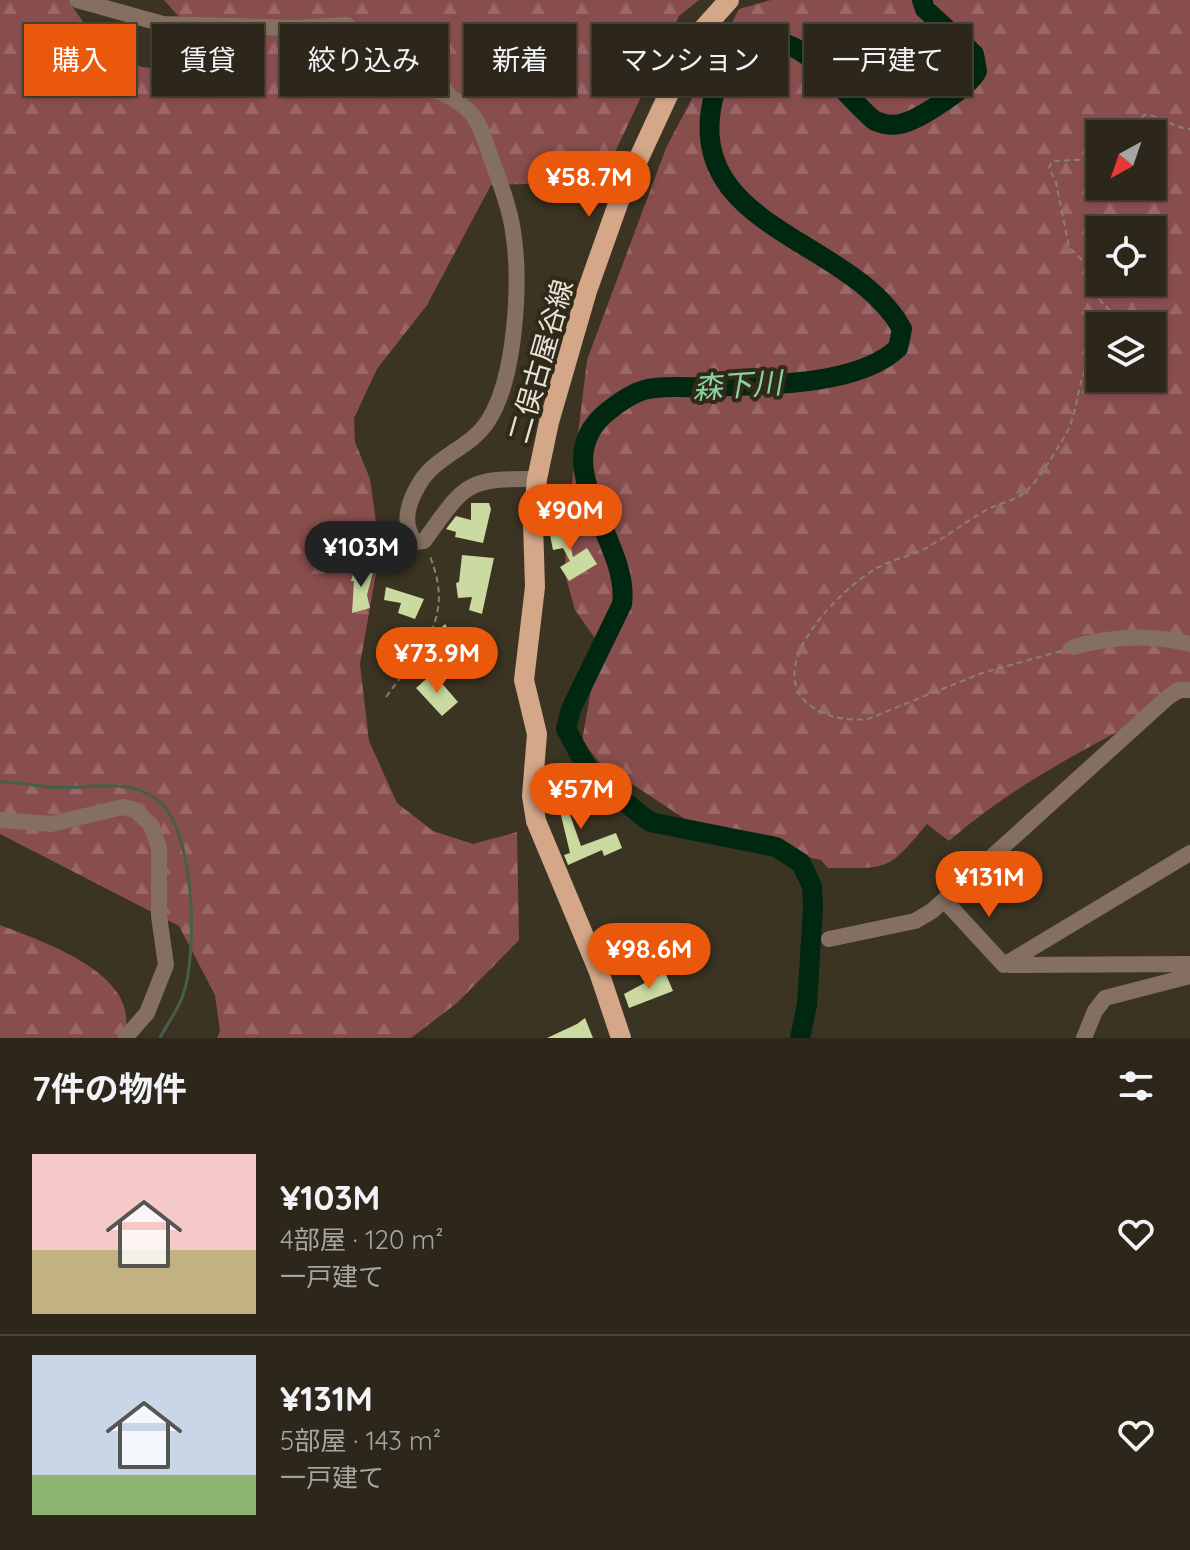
<!DOCTYPE html>
<html lang="ja">
<head>
<meta charset="utf-8">
<style>
  :root { --surface:#2c271a; --page:#342f23; --text:#f1f3f6; --muted:#a6a5a2; --line:#484439; --accent:#ea580c }
  body { margin:0; font-family:Quicksand,"Noto Sans JP",sans-serif; background:var(--page); color:var(--text); height:100vh; display:flex; flex-direction:column; font-size:30px; white-space:nowrap }
  * { box-sizing:border-box; margin:0 }
  p { font-size:26px; color:var(--muted) }
  .icon { flex:none; width:44px; height:44px; fill:none; stroke:currentColor; stroke-width:2; stroke-linecap:round; stroke-linejoin:round }
  .map { position:relative; height:1038px; overflow:hidden }
  .side { display:flex; flex-direction:column; background:var(--surface); flex:1 }
  .side>* { flex:none }
  .guide { position:absolute; left:24px; top:24px; width:1142px; height:72px; display:flex; gap:16px }
  .needle { width:52px; rotate:220deg }
  .buttons { position:absolute; left:1086px; top:120px; display:grid; gap:16px }
  .buttons a { display:grid; place-items:center; width:80px; height:80px; border-radius:0px; background:var(--surface); box-shadow:0 2px 6px #0004,0 0 0 2px var(--line); font-size:40px }
  .price { position:absolute; translate:-50% -68px; padding:0 18px; border-radius:28px; background:var(--accent); color:#fff; font-size:26px; line-height:52px; filter:drop-shadow(0 2px 4px #0008) }
  .price::after { content:''; position:absolute; left:50%; top:48px; width:24px; height:18px; margin-left:-12px; background:inherit; clip-path:polygon(0 0,100% 0,50% 100%) }
  .price.active { background:#222; color:#fff }
  ul { padding:0; list-style:none }
  li { display:flex; align-items:center; gap:24px; height:200px; padding:0 32px }
  li+li { border-top:2px solid var(--line) }
  li span { display:grid; place-items:center; flex:none; width:224px; height:160px; border-radius:0px; color:#555 }
  li>.icon { margin-inline-start:auto }
  span .icon { width:96px; height:96px; fill:#fffc; stroke-width:1 }
  li b { font-size:34px }
  h2 { display:flex; justify-content:space-between; align-items:center; height:96px; padding:0 32px; font-size:34px }
  .pill { padding:0 28px; border-radius:0px; background:var(--surface); box-shadow:0 2px 6px #0004,0 0 0 2px var(--line); font-size:28px; line-height:72px }
  .pill.active { background:var(--accent); color:#fff }
  .map>svg:first-child { display:block }
  .forest { fill:url(#forest-firs); fill-rule:evenodd }
  .lines { fill:none; stroke-linecap:round; stroke-linejoin:round }
  .stream { stroke:#465f4c; stroke-width:3 }
  .river { stroke:#002710; stroke-width:20 }
  .building { fill:#cadaa0 }
  .path { stroke:#878173; stroke-width:2; stroke-dasharray:6 4; stroke-linecap:butt }
  .minor { stroke:#856f60; stroke-width:16 }
  .major { stroke:#d4a789; stroke-width:20 }
  .labels { text-anchor:middle; dominant-baseline:central; stroke-width:8; stroke-linejoin:round; paint-order:stroke }
  .street-label { font-size:28px; fill:#e8e3d9; stroke:#312a19 }
  .water-label { font-size:30px; font-style:italic; fill:#86d5a0; stroke:#312a19 }
</style>
</head>
<body>
<div class="map">
<svg width="1190" height="1038" viewBox="0 0 1190 1038">
  <defs>
    <pattern id="forest-firs" width="22" height="20" patternUnits="userSpaceOnUse" patternTransform="scale(2)"><rect width="22" height="20" fill="#884e4d"/><path d="M5 1l3.5 6h-7zM16 11l3.5 6h-7z" fill="#996766"/></pattern>
  </defs>
  <rect width="100%" height="100%" fill="#3b3423"/>
  <!-- forest -->
  <path class="forest" d="M 0,0 L 68,0 L 90,32 L 141,67 L 180,70 L 199,52 L 198,38 L 164,0 L 699,0 L 679,16 L 601,182 L 491,185 L 427,305 L 377,369 L 354,418 L 355,442 L 370,479 L 380,551 L 360,664 L 369,741 L 397,803 L 433,831 L 473,844 L 517,832 L 519,940 L 457,1003 L 411,1038 L 217,1038 L 220,1031 L 215,995 L 179,926 L 0,834 Z
    M 771,0 L 1190,0 L 1190,694 C 1107,738 1021,778 949,841 L 927,824 C 887,872 889,868 828,868 L 821,860 L 712,837 L 599,762 L 582,741 L 599,644 L 575,610 L 565,574 L 567,525 L 587,360 L 666,148 L 739,9 ZM 1100,134 L 1152,134 L 1152,186 L 1100,186 ZM 1100,230 L 1152,230 L 1152,282 L 1100,282 ZM 1100,326 L 1152,326 L 1152,378 L 1100,378 Z
    M 0,925 C 43,942 146,975 123,1038 L 0,1038 Z"/>
  <g class="lines">
    <!-- stream -->
    <path class="stream" d="M 0,782 C 17,782 32,785 48,787 C 85,791 121,776 155,798 C 196,825 198,953 183,995 C 178,1010 167,1024 160,1038"/>
    <!-- river -->
    <path class="river" d="M 800,1038 L 807,1005 L 813,908 L 812,886 L 801,863 L 776,847 L 650,822 L 591,775 L 566,729 L 571,709 L 622,604 C 631,542 542,465 607,412 C 618,403 630,394 644,390 C 662,385 680,388 698,387 C 755,385 856,388 898,348 L 902,329 C 852,236 673,229 716,88 C 721,70 730,54 748,46 C 799,22 839,92 875,121 C 884,124 890,126 900,124 C 917,121 970,87 977,71 L 974,54 L 925,9 L 922,0"/>
  </g>
  <!-- building -->
  <path class="building" d="M 471,503 L 489,503 L 491,509 L 483,543 L 455,537 L 456,532 L 446,529 L 456,516 L 471,520 Z
    M 565,522 L 573,557 L 587,548 L 597,564 L 569,581 L 560,567 L 570,561 L 563,548 L 553,550 L 548,525 Z
    M 462,555 L 494,558 L 482,614 L 469,610 L 472,597 L 458,598 L 456,583 L 459,582 Z
    M 355,567 L 373,572 L 367,595 L 370,608 L 352,613 L 354,581 L 351,581 Z
    M 386,587 L 424,599 L 415,619 L 398,613 L 401,603 L 384,600 Z
    M 445,624 L 454,638 L 443,650 L 429,640 Z
    M 433,673 L 458,702 L 442,716 L 416,688 Z
    M 570,783 L 575,804 L 567,806 L 581,846 L 616,833 L 622,848 L 604,856 L 602,850 L 568,865 L 564,855 L 570,853 L 554,786 L 558,785 L 561,790 L 561,785 Z
    M 665,972 L 673,991 L 629,1008 L 624,994 Z
    M 585,1018 L 593,1038 L 547,1038 L 577,1024 Z"/>
  <g class="lines">
    <!-- path -->
    <path class="path" d="M 1130,134 L 1144,115 C 1161,115 1173,128 1190,129
      M 1100,159 L 1052,161 L 1049,168 L 1056,182 L 1069,247 L 1091,269 L 1099,299 L 1124,326
      M 1061,651 L 982,673 L 868,719 C 848,721 828,718 811,706 C 759,669 842,587 877,568 C 893,559 912,556 928,547 C 949,535 969,519 990,508 C 1001,503 1015,500 1024,493 C 1036,485 1062,442 1069,428 C 1081,399 1075,375 1100,350
      M 386,697 C 423,646 456,618 429,554"/>
    <!-- minor -->
    <path class="minor" d="M 77,0 L 163,24 L 295,28 L 347,25 C 365,41 381,60 401,74 C 423,89 451,91 470,112 C 480,123 485,141 490,155 C 499,180 509,205 513,231 C 521,281 516,378 488,421 C 470,449 434,456 418,486 C 407,505 402,524 415,542 L 424,541 C 465,485 463,478 537,479
      M 1074,647 C 1113,636 1151,634 1190,644
      M 0,820 L 51,824 L 123,807 L 135,810 L 151,825 L 159,848 L 159,916 L 166,965 L 147,1013 L 125,1038
      M 945,901 L 1004,965
      M 829,939 L 915,921 L 932,911 L 1167,698 L 1178,690 L 1190,690
      M 1004,965 L 1190,853
      M 1010,965 L 1190,964
      M 1084,1038 L 1095,1011 L 1105,998 L 1190,976"/>
    <!-- major -->
    <path class="major" d="M 621,1038 L 599,972 L 536,821 L 532,796 L 537,734 L 524,680 L 535,587 L 533,522 L 537,479 L 549,422 L 587,291 L 619,201 L 682,65 L 703,29 L 729,0"/>
  </g>
  <g class="labels">
    <!-- street labels -->
    <g class="street-label">
      <text transform="translate(540 361) rotate(-74)">二俣古屋谷線</text>
    </g>
    <!-- water labels -->
    <g class="water-label">
      <text transform="translate(737 385) rotate(-4)">森下川</text>
    </g>
  </g>
</svg>
<div class="buttons">
<a><svg class="needle" viewBox="-14 -14 28 28"><path d="M0-13l5 13h-10z" fill="#e53935"/><path d="M0 13l5-13h-10z" fill="#a6a5a2"/></svg></a>
<a><svg class="icon" aria-label="locate" viewBox="0 0 24 24"><circle cx="12" cy="12" r="6"/><path d="M12 2v4M12 18v4M2 12h4M18 12h4"/></svg></a>
<a><svg class="icon" aria-label="layers" viewBox="0 0 24 24"><path d="M12 4l9 5-9 5-9-5zM3 14l9 5 9-5"/></svg></a>
</div>
<b class="price" style="left:589px;top:219px">¥58.7M</b>
<b class="price" style="left:570px;top:552px">¥90M</b>
<b class="price active" style="left:361px;top:589px">¥103M</b>
<b class="price" style="left:437px;top:695px">¥73.9M</b>
<b class="price" style="left:581px;top:831px">¥57M</b>
<b class="price" style="left:989px;top:919px">¥131M</b>
<b class="price" style="left:649px;top:991px">¥98.6M</b>
<div class="guide">
<a class="pill active">購入</a>
<a class="pill">賃貸</a>
<a class="pill">絞り込み</a>
<a class="pill">新着</a>
<a class="pill">マンション</a>
<a class="pill">一戸建て</a>
</div>
</div>
<section class="side">
<h2>7件の物件<svg class="icon" aria-label="filters" viewBox="0 0 24 24"><path d="M4 7h16M4 17h16"/><circle cx="9" cy="7" r="2"/><circle cx="15" cy="17" r="2"/></svg></h2>
<ul>
<li><span style="background:linear-gradient(#f6c9c9 60%,#c2b280 0)"><svg class="icon" aria-label="home" viewBox="0 0 24 24"><path d="M3 11l9-7 9 7M6 9v11h12V9"/></svg></span><div><b>¥103M</b><p>4部屋 · 120 m²</p><p>一戸建て</p></div><svg class="icon" aria-label="heart" viewBox="0 0 24 24"><path d="M12 20l-8-8c-3-5 5-10 8-4 3-6 11-1 8 4z"/></svg></li>
<li><span style="background:linear-gradient(#c9d6e8 75%,#8fb573 0)"><svg class="icon" aria-label="home" viewBox="0 0 24 24"><path d="M3 11l9-7 9 7M6 9v11h12V9"/></svg></span><div><b>¥131M</b><p>5部屋 · 143 m²</p><p>一戸建て</p></div><svg class="icon" aria-label="heart" viewBox="0 0 24 24"><path d="M12 20l-8-8c-3-5 5-10 8-4 3-6 11-1 8 4z"/></svg></li>
</ul>
</section>
</body>
</html>
